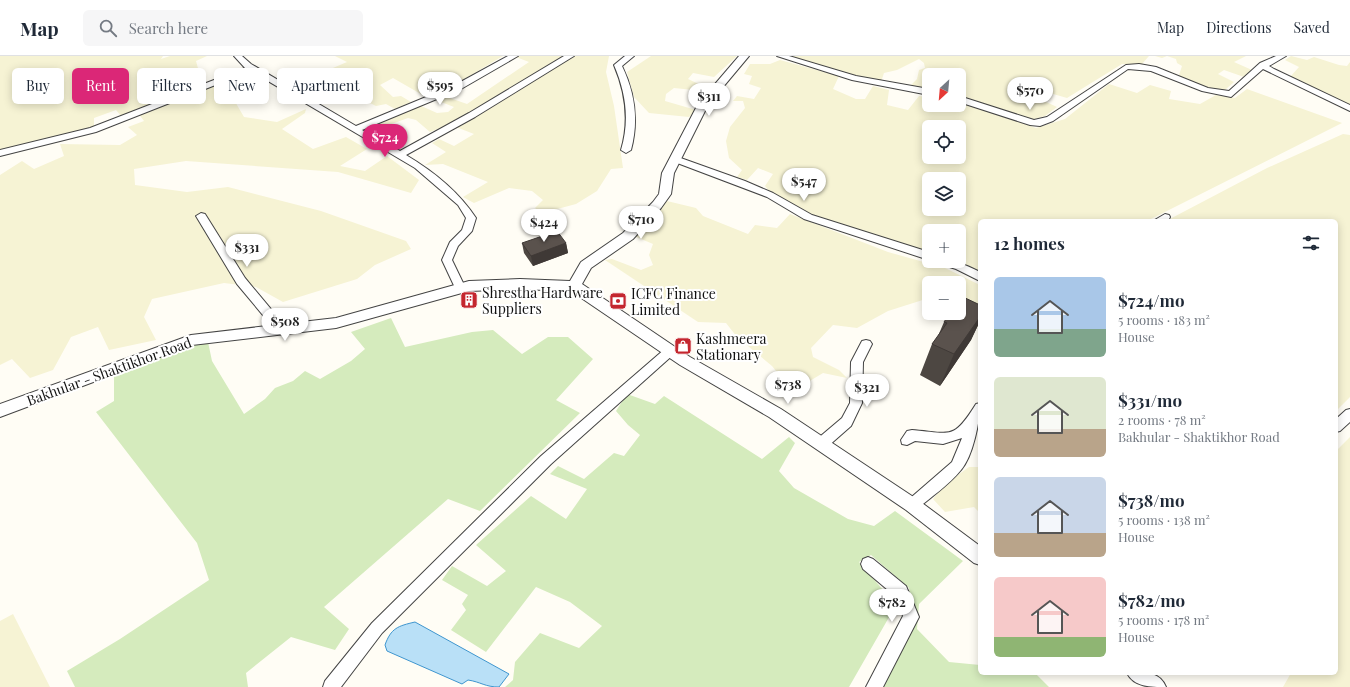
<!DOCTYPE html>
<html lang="en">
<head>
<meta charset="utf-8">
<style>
  :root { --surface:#fff; --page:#f6f6f7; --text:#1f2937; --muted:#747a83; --line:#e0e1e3; --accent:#db2777 }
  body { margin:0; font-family:"Playfair Display",serif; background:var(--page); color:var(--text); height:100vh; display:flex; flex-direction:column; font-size:15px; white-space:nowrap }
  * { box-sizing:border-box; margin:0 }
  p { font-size:13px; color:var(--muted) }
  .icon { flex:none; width:22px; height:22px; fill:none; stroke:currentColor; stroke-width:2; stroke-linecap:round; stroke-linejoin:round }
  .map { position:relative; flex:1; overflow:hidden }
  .sheet { position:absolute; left:978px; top:163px; width:360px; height:456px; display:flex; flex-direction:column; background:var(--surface); border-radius:6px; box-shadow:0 2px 10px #0003 }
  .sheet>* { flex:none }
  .hud { position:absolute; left:12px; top:12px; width:380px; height:36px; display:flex; gap:8px }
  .needle { width:26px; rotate:206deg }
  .buttons { position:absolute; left:922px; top:12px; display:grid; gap:8px }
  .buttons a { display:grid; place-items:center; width:44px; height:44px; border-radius:6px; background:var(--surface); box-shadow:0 2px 10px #0003; font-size:20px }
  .price { position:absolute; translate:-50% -34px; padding:0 9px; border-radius:14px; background:#fff; color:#222; font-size:13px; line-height:26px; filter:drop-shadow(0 1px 2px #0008) }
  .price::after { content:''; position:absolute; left:50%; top:24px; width:12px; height:9px; margin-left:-6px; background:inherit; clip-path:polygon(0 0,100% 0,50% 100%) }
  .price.on { background:var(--accent); color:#fff }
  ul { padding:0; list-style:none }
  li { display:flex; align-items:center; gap:12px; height:100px; padding:0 16px }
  li span { display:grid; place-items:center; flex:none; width:112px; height:80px; border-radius:6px; color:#555 }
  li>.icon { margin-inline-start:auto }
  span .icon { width:48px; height:48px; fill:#fffc; stroke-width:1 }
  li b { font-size:17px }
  h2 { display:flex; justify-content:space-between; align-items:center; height:48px; padding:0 16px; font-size:17px }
  .chip { padding:0 14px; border-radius:6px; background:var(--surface); box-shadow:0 2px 10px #0003; font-size:14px; line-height:36px }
  .chip.on { background:var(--accent); color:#fff }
  header { display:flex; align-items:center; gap:24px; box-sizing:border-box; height:56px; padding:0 20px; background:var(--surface); border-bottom:1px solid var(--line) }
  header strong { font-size:19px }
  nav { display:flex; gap:22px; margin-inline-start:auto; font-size:14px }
  .search { width:280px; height:36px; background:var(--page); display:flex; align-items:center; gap:10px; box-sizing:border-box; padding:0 14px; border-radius:6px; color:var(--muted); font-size:15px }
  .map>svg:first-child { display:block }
  .farmland { fill:#f6f3d4; fill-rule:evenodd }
  .green { fill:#d5ebbd }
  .water { fill:#b9e0f7; stroke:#3f96cf }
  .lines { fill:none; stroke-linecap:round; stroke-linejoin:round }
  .minor-casing { stroke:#444; stroke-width:2 }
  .tertiary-casing { stroke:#444; stroke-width:2 }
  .minor { fill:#fff; fill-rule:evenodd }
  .tertiary { fill:#fff; fill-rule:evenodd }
  .wall { fill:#4d4742 }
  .shaded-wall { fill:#3f3936 }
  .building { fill:#5a524d; stroke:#3f3936 }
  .labels { text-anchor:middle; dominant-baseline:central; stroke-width:4; stroke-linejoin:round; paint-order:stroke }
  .poi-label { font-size:14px; fill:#111; stroke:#fff; text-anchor:start }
  .street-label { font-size:14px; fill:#111; stroke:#fff }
</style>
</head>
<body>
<header>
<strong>Map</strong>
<div class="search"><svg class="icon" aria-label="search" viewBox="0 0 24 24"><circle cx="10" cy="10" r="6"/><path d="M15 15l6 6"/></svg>Search here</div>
<nav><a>Map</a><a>Directions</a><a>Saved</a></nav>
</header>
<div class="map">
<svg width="1350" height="631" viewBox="0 0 1350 631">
  <rect width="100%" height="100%" fill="#fffdf5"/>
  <!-- farmland -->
  <path class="farmland" d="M 0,0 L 163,0 L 161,3 L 170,0 L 207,0 L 196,5 L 202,27 L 121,60 L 116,54 L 94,62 L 94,72 L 0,94 Z
    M 335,0 L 503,0 L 461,25 L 426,41 L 393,22 L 380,29 L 393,41 L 401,40 L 411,46 L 395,53 L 386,48 L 376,50 L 364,44 L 355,36 L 323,48 L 319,44 L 339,34 L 360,34 L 369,29 L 352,20 L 338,26 L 312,30 L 307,23 L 347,6 Z
    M 517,0 L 564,0 L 478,52 L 448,69 L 430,76 L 416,64 L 408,62 L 367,77 L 361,74 L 419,49 L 437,57 L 448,56 L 454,51 L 436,44 L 444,40 L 467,48 L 529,6 L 516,1 Z
    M 574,0 L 609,0 L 606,16 L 614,50 L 623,112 L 611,113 L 597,135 L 576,148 L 542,157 L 535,152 L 543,144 L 532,135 L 509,132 L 474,147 L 463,141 L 488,126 L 443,108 L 425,109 L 446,96 L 432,87 L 439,83 L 454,90 L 474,78 L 456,71 Z
    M 651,0 L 737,0 L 714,21 L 693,17 L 688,23 L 703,30 L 703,35 L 674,32 L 666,38 L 665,45 L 696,54 L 689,61 L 649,57 L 634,41 L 627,16 Z
    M 786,0 L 1149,0 L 1142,8 L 1122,8 L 1067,42 L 1036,33 L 1029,38 L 1057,51 L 1045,60 L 1031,64 L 959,41 L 959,19 L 929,19 L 929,27 L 926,26 L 922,32 L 910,30 L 917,23 L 919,14 L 925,12 L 924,7 L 919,3 L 897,14 L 884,17 L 881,26 L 859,22 Z
    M 1155,0 L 1246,0 L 1234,6 L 1252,14 L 1244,21 L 1224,14 L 1218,18 L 1234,26 L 1225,34 L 1218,35 L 1181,22 L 1179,19 L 1182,10 L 1177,7 L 1176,3 L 1167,0 L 1162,2 Z
    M 1291,0 L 1307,4 L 1314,1 L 1339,9 L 1347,10 L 1350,6 L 1350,50 L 1290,21 L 1299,11 L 1285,4 Z
    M 780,4 L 839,20 L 833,33 L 856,43 L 865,43 L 873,30 L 889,34 L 887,49 L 908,54 L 919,40 L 929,41 L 929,49 L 959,49 L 959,47 L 981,52 L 1036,72 L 1065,63 L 1109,28 L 1137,37 L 1150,29 L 1171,35 L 1169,43 L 1200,48 L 1216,39 L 1235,42 L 1247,33 L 1342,67 L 1147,165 L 980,165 L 980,218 L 951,205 L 959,205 L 959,175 L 929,175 L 929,198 L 809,159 L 769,135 L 765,130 L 773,118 L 758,112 L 747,124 L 737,121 L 742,114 L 729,102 L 726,85 L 730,71 L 745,52 L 743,45 L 733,45 L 737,40 L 754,43 L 761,32 L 749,28 L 752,20 L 744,18 L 750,8 L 770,8 ZM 929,71 L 959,71 L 959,101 L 929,101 ZM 929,123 L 959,123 L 959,153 L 929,153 Z
    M 223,25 L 244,61 L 277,66 L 306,53 L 305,57 L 282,73 L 313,93 L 346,81 L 367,93 L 340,110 L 365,115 L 387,100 L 419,124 L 411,137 L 338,116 L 186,105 L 134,113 L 135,129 L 187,136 L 228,131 L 321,155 L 406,185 L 411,193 L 375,209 L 357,223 L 283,246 L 256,231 L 224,227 L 152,243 L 144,261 L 156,284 L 109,294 L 98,271 L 71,281 L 53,314 L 30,322 L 12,303 L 0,309 L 0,119 L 22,105 L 34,113 L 64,100 L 60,88 L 120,89 L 137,79 L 128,71 L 144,65 L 138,57 Z
    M 1343,78 L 1350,79 L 1350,341 L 1336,355 L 1336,165 L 1166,165 L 1267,112 Z
    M 667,145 L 696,152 L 703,160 L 748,178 L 755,169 L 777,172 L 790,158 L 888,196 L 945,212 L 980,229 L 980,272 L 959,257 L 959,227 L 929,227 L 929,242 L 888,255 L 857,272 L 833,269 L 811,292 L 813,301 L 839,314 L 847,322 L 823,317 L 808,326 L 780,320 L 772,310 L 737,281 L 726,267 L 698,266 L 605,204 L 612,203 L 641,214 L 653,209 L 649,199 L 653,188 L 634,180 Z
    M 1350,381 L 1350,631 L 1283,631 L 1291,617 L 1336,617 L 1336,395 Z
    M 969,411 L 980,411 L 980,457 L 974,451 L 945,456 L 933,443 L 944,429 Z
    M 13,558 L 50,631 L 0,631 L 0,565 Z"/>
  <!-- green -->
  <path class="green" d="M 391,262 L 405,291 L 472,276 L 493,274 L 522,298 L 548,281 L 568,281 L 593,303 L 556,344 L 580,357 L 480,455 L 448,443 L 324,551 L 349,573 L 335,594 L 291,581 L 246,617 L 248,631 L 75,631 L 67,615 L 120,583 L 209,524 L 197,487 L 96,356 L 114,345 L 114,320 L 166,297 L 208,286 L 212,305 L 244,358 L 265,343 L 275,332 L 293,325 L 305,315 L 320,323 L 351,305 L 365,293 L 351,276 Z
    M 627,338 L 655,348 L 664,340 L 762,403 L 789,381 L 795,387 L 779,415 L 794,432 L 848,463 L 874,470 L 895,455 L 963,505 L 919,548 L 917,573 L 949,606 L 980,609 L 980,617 L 1035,617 L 1049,631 L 879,631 L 914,567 L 909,532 L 871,499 L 859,506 L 896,549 L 849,631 L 505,631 L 513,624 L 515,606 L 540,577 L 579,592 L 602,570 L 570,546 L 536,531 L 486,596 L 451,574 L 466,554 L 462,548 L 468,539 L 442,524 L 452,510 L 487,530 L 506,515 L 476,489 L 531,440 L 566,463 L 587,433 L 550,418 L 558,410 L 584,423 L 614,397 L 624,400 L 640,379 L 628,369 L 616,355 Z"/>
  <!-- water -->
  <path class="water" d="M 415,566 L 509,618 L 499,631 C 485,631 481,626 468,624 L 462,628 L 387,595 L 385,589 C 391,572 398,570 415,566 Z"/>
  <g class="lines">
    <defs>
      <path id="minor" d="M 234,0 L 242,0 L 251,8 L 356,70 L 455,29 L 508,0 L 518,0 L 461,33 L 362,74 L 400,95 L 469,57 L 564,0 L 574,0 L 475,61 L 406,99 C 433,115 459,136 476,162 L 472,175 L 458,190 L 452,204 L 466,233 L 461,237 L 457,236 L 442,204 L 450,186 L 462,174 L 466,162 L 458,149 L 415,112 L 251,15 L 96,76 L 0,100 L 0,94 L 90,72 L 245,12 Z
        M 625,0 L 634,0 L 622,10 C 635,37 639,64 631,94 L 626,97 L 621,94 C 630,64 626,37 614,9 Z
        M 777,0 L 789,0 L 856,20 L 929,33 L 929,39 L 852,24 Z
        M 1276,0 L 1286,0 L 1269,10 L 1274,13 L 1350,49 L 1350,55 L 1263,13 L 1231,41 L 1202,35 L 1151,15 L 1128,13 L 1053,65 L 1040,70 L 1030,69 L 959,46 L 959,40 L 1034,64 L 1047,61 L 1126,9 L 1139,8 L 1156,11 L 1208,32 L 1229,35 L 1260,7 Z
        M 675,100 L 745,125 L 773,137 L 812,159 L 929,196 L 929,204 L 804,163 L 767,141 L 672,105 L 670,103 Z
        M 201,157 L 205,158 L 245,222 L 285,270 L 287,273 L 285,276 L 277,276 L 237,228 L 196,160 Z
        M 1165,158 L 1169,159 L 1170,161 L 1169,163 L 1153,165 Z
        M 939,205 C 957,205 964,208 980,216 L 980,225 L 956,213 L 940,208 Z
        M 866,284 L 870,285 L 872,288 L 863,306 L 862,347 L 851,370 L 826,392 L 821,393 L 816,392 L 815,388 L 816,384 L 842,362 L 850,347 L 851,306 L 862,285 Z
        M 670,291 L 674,292 L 676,295 L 674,298 L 551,408 L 382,577 L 341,631 L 323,631 L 325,625 L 372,567 L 541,400 L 666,292 Z
        M 980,347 C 980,365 973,400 961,414 C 949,429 931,441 917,453 L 912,455 L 907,453 L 905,449 L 907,445 L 952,406 L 962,382 L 943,388 L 915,385 L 907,389 L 902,388 L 901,384 L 907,375 L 912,374 C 951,377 953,385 976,348 Z
        M 1350,353 L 1350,366 L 1340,375 L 1336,376 L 1336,363 L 1346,354 Z
        M 868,501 L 873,503 L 906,530 L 919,561 L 883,631 L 866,631 L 903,560 L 895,540 L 863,513 L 861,508 L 863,503 Z"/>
      <path id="tertiary" d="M 739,0 L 749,0 L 708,49 L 674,117 L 671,138 L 661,152 L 633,183 L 591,212 L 582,228 L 690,301 L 781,353 L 918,444 L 980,490 L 980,509 L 974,507 L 906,454 L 769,361 L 680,309 L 571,235 L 520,233 L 469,235 L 336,272 L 192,289 L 0,361 L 0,348 L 191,279 L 336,262 L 469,225 L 520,223 L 570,225 L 581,206 L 623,177 L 653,146 L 659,138 L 662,117 L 698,48 Z
        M 1127,617 C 1143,617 1159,614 1166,631 C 1150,631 1134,631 1127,617 Z"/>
    </defs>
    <!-- minor casing -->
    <use href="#minor" class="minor-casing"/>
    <!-- tertiary casing -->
    <use href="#tertiary" class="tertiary-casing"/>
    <!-- minor -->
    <use href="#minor" class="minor"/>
    <!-- tertiary -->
    <use href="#tertiary" class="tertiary"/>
  </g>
  <!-- wall -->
  <path class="wall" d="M 522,187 L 566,187 L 568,197 L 533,210 L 524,197 Z
    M 980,249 L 980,265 L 971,284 L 940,330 L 920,319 L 932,288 L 938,280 L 944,266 Z"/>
  <!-- shaded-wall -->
  <path class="shaded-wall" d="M 566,187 L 568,197 L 533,210 L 531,200 Z
    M 980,261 L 980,265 L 971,284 L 940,330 L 954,298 Z"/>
  <!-- building -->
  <path class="building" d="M 557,175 L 566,187 L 531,200 L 522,187 Z
    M 961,240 L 980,249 L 980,261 L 954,298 L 932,288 L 947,267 L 944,266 L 950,257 L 959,257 L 959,243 Z"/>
  <!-- icons -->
  <defs>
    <symbol id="building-square" viewBox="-11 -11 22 22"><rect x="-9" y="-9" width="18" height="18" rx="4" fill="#c4262e" stroke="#fff"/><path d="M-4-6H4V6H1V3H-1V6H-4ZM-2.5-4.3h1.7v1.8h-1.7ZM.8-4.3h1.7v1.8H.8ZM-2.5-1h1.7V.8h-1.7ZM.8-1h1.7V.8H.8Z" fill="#fff"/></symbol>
    <symbol id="bank-square" viewBox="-11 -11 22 22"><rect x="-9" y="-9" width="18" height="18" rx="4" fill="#c4262e" stroke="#fff"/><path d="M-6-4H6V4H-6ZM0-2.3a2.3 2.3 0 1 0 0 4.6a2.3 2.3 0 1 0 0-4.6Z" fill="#fff"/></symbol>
    <symbol id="shop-square" viewBox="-11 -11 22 22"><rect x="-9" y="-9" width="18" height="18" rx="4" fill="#c4262e" stroke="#fff"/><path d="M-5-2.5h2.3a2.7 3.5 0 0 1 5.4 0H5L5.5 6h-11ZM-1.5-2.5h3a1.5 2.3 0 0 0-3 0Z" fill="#fff"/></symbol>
  </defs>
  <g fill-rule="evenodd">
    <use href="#building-square" x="459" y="234" width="20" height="20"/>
    <use href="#bank-square" x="608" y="235" width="20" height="20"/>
    <use href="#shop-square" x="673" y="280" width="20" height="20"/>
  </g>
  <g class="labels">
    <!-- poi labels -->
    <g class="poi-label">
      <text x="482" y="236">Shrestha Hardware<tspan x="482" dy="16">Suppliers</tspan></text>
      <text x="631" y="237">ICFC Finance<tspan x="631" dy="16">Limited</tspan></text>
      <text x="696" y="282">Kashmeera<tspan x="696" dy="16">Stationary</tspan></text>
    </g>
    <!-- street labels -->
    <g class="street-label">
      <text transform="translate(109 315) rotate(-20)">Bakhular - Shaktikhor Road</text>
    </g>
  </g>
</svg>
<div class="buttons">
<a><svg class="needle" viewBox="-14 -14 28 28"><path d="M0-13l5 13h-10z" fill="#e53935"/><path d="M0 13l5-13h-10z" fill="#747a83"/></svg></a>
<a><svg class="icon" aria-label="locate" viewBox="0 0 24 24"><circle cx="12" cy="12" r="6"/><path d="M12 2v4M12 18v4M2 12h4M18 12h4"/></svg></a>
<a><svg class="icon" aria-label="layers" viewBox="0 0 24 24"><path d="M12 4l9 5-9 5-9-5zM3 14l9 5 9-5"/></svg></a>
<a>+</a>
<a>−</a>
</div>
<b class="price" style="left:440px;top:50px">$595</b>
<b class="price" style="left:1030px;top:55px">$570</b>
<b class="price" style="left:709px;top:61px">$311</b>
<b class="price on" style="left:385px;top:102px">$724</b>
<b class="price" style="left:804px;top:146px">$547</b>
<b class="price" style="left:641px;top:184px">$710</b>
<b class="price" style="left:544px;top:187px">$424</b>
<b class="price" style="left:247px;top:212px">$331</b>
<b class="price" style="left:285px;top:286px">$508</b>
<b class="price" style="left:788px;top:349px">$738</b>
<b class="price" style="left:867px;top:352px">$321</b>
<b class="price" style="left:892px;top:567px">$782</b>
<div class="hud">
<a class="chip">Buy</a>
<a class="chip on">Rent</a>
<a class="chip">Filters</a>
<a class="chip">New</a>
<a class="chip">Apartment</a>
</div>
<section class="sheet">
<h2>12 homes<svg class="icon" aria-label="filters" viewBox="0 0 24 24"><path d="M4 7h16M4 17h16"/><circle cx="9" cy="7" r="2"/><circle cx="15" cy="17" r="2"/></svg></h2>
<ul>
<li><span style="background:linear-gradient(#a9c7e8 65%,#7fa58c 0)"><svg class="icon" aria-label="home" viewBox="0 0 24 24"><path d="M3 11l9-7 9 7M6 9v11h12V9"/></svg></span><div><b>$724/mo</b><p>5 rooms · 183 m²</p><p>House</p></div></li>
<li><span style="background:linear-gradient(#dfe7d0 65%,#b9a48a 0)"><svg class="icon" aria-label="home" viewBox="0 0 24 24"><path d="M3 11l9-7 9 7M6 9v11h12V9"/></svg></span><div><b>$331/mo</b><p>2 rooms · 78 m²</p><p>Bakhular - Shaktikhor Road</p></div></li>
<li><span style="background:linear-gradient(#c9d6e8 70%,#b9a48a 0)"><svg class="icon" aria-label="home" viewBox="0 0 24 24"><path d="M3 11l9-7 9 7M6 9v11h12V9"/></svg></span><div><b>$738/mo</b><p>5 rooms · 138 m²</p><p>House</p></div></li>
<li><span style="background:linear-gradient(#f6c9c9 75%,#8fb573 0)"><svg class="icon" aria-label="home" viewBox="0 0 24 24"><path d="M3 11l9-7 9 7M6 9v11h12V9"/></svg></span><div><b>$782/mo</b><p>5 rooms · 178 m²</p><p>House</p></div></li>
</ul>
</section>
</div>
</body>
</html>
